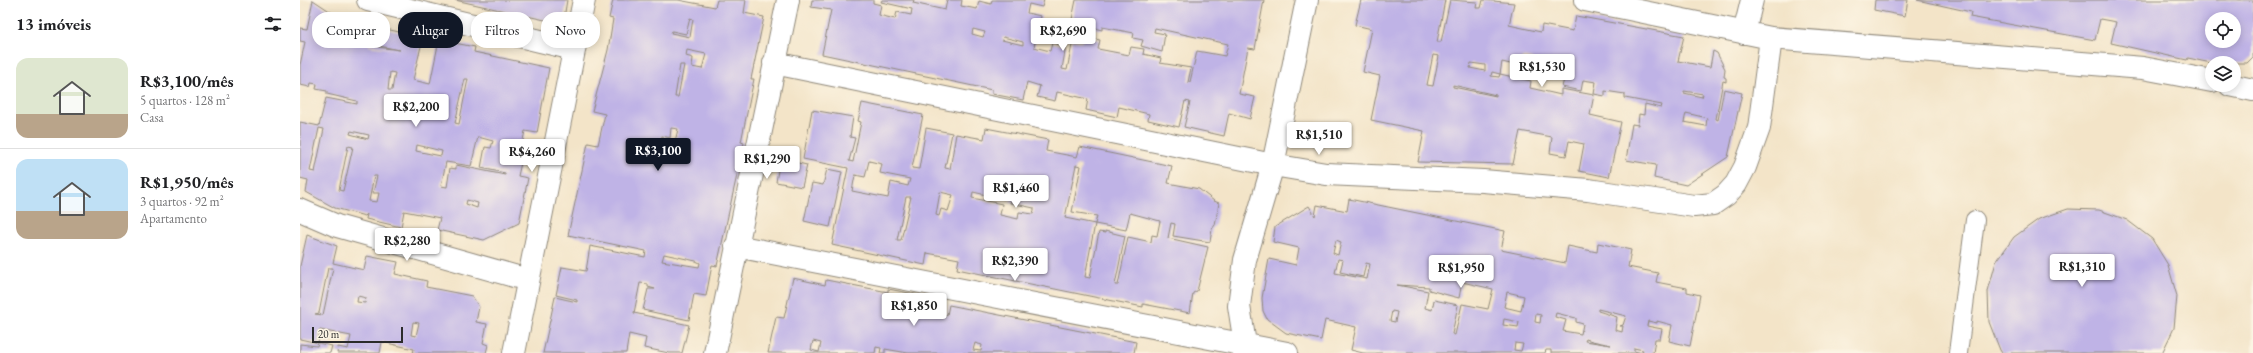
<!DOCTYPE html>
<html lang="pt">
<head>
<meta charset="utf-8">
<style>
  :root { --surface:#fff; --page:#f2f2f2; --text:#202124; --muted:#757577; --line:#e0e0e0; --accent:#111827 }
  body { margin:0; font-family:"EB Garamond",serif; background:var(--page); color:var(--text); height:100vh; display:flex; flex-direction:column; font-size:15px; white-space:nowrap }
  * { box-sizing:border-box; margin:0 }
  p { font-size:13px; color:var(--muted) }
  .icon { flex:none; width:22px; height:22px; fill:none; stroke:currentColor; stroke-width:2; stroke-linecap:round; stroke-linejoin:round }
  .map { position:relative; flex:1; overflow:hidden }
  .sheet { display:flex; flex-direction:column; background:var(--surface); width:300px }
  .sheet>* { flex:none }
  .banner { position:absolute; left:12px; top:12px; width:380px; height:36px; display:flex; gap:8px }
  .controls { position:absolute; left:1905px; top:12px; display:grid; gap:8px }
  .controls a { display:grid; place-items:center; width:36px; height:36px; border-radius:50%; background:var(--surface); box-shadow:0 2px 10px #0003; font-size:20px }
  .scale { position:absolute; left:12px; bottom:10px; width:91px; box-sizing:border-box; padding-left:4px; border:2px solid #2b2b2b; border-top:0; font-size:11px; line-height:14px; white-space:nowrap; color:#2b2b2b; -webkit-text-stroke:3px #fcf5e5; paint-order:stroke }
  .price { position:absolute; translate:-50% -34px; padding:0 9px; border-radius:4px; background:#fff; color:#222; font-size:13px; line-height:26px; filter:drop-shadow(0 1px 2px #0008) }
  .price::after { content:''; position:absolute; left:50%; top:24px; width:12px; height:9px; margin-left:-6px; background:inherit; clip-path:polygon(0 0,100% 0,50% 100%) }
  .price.on { background:var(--accent); color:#fff }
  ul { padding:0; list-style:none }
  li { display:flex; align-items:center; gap:12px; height:100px; padding:0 16px }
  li+li { border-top:1px solid var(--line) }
  li span { display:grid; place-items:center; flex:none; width:112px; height:80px; border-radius:12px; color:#555 }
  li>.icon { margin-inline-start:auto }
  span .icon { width:48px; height:48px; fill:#fffc; stroke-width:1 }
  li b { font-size:17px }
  h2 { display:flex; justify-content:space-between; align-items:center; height:48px; padding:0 16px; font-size:17px }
  .tag { padding:0 14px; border-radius:16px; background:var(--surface); box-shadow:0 2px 10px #0003; font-size:14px; line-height:36px }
  .tag.on { background:var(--accent); color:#fff }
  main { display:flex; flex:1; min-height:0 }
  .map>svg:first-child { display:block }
  .building { fill:#bfb3e6; fill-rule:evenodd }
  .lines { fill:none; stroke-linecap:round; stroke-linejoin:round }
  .lane-casing { stroke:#8f887a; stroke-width:20 }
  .street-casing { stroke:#8f887a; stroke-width:24 }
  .secondary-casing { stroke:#8f887a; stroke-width:24 }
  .lane { stroke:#fff; stroke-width:18 }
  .street { stroke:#fff; stroke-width:22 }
  .secondary { stroke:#fff; stroke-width:22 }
</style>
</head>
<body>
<main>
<section class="sheet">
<h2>13 imóveis<svg class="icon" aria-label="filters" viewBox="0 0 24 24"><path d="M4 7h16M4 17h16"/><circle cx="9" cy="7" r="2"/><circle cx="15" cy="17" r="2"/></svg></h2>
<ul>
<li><span style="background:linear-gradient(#dfe7d0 70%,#b9a48a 0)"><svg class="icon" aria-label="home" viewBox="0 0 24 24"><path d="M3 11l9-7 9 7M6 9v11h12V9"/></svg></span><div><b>R$3,100/mês</b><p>5 quartos · 128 m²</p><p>Casa</p></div></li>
<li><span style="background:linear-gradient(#bfe0f5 65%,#b9a48a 0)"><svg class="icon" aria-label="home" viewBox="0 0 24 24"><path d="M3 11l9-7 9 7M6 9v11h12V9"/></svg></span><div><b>R$1,950/mês</b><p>3 quartos · 92 m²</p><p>Apartamento</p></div></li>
</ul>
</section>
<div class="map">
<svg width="1953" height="353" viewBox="0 0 1953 353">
  <rect width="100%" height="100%" fill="#fcf5e5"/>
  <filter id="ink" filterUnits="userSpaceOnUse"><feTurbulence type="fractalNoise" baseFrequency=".025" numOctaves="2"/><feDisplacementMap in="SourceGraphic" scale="8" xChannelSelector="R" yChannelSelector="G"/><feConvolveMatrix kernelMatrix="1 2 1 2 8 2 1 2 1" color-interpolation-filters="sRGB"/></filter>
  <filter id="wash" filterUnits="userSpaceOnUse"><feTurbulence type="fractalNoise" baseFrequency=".012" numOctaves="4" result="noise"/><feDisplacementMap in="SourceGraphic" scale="16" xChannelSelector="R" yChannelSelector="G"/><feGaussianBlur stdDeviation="0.9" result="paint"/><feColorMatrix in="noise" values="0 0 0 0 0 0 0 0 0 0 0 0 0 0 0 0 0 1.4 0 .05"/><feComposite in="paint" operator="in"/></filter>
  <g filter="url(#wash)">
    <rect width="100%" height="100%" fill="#f3e4c8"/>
    <g id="blocks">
      <!-- building -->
      <path class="building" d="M 13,0 L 43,20 L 104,33 L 102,38 L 122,42 L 113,80 L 130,84 L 139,40 L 175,47 L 174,52 L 249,68 L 237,133 L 225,131 L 220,154 L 223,154 L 218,176 L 228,178 L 219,223 L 184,240 L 137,230 L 140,218 L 104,211 L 101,227 L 66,219 L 67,214 L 65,216 L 35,208 L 6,192 L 8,180 L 0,178 L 0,122 L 19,126 L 26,98 L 57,104 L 57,101 L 27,94 L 27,91 L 16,89 L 17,84 L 11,83 L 10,87 L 0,85 L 0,65 L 5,42 L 0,41 L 0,28 L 7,29 ZM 69,44 L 100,50 L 69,46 ZM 90,72 L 95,73 L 92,90 L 88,90 ZM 165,79 L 168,79 L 159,124 L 155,123 ZM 19,128 L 24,129 L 15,172 L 10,171 ZM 51,131 L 69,135 L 68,139 L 50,134 ZM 178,137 L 193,141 L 191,148 L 185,147 L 181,168 L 205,173 L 205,175 L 156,165 L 156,169 L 150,168 L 147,187 L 141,186 L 146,162 L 171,166 ZM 117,145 L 142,151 L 141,156 L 116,151 ZM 48,146 L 53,147 L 43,191 L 39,190 ZM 74,176 L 77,176 L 73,193 L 79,193 L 77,202 L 69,201 ZM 167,200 L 178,203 L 177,208 L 166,204 Z
        M 155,0 L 267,0 L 263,24 Z
        M 313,0 L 378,0 L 415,7 L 417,0 L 446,0 L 444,13 L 464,17 L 451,79 L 454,79 L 441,142 L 444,143 L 417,266 L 412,265 L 406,296 L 394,294 L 389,320 L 343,310 L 348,289 L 355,289 L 348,287 L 348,284 L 340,283 L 334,313 L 389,325 L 382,353 L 369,353 L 344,348 L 346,338 L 329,334 L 326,353 L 243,353 L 255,297 L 277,302 L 277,300 L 256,295 L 262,267 L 286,271 L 290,246 L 345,257 L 346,251 L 268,235 L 288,143 L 298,145 L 305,114 L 292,111 L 308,50 L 313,19 L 309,18 ZM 390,18 L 393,19 L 390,37 L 371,33 L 372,31 L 386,34 ZM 387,50 L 406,54 L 402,69 L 392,67 L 393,58 L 386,56 ZM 380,65 L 384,65 L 378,97 L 375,97 ZM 371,128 L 378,129 L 375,142 L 369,140 L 367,147 L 360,146 L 362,136 L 370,138 ZM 364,254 L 396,261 L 400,263 L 399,267 L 362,261 Z
        M 512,0 L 573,0 L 573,3 L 581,5 L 579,15 L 595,19 L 597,12 L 611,15 L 612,9 L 581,2 L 582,0 L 614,0 L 613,3 L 645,10 L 647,0 L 662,0 L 661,6 L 677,9 L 679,1 L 691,4 L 692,0 L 744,0 L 742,7 L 729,4 L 727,13 L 741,16 L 734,47 L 750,51 L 752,43 L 766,46 L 762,69 L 767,70 L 773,40 L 782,42 L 783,37 L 800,40 L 798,49 L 829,55 L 831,47 L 844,49 L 843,54 L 861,58 L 860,63 L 891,68 L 888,82 L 890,82 L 897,51 L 925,56 L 928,44 L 855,28 L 854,32 L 865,34 L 862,52 L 841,46 L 843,40 L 833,38 L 834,33 L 802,27 L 802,30 L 790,27 L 788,34 L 770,29 L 776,0 L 964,0 L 955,49 L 948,48 L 939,94 L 955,97 L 950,119 L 929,113 L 924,136 L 884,127 L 890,102 L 885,101 L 879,127 L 848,120 L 849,114 L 819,107 L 817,117 L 786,110 L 788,99 L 757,92 L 755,101 L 737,97 L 740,86 L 727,82 L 723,100 L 692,94 L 692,90 L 522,54 L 531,10 L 511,7 ZM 673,29 L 685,32 L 683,37 L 672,34 ZM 703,37 L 723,42 L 723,45 L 702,40 Z
        M 1061,0 L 1145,0 L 1137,42 L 1141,42 L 1150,0 L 1177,2 L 1176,8 L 1181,8 L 1183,0 L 1214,3 L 1209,25 L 1241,32 L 1242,25 L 1273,31 L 1276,16 L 1384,36 L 1378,61 L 1410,67 L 1413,51 L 1417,53 L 1425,69 L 1424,77 L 1426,78 L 1426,82 L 1423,81 L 1416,119 L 1418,120 L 1424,89 L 1442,93 L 1428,157 L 1386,185 L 1354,178 L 1356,165 L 1326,160 L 1332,124 L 1338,125 L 1339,114 L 1344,115 L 1345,104 L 1361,108 L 1362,105 L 1325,98 L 1325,94 L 1305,91 L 1305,96 L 1294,94 L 1296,82 L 1283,80 L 1281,91 L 1262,87 L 1264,79 L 1233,72 L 1235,60 L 1222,57 L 1219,66 L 1202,62 L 1200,74 L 1192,72 L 1191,76 L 1199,77 L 1200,74 L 1231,81 L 1230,88 L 1261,95 L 1261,89 L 1294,95 L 1290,115 L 1321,122 L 1309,177 L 1279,171 L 1284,144 L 1269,141 L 1266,156 L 1250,153 L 1252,137 L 1220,131 L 1213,164 L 1118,162 L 1124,131 L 1071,120 L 1080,76 L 1063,72 L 1072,29 L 1055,25 ZM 1133,55 L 1139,56 L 1133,86 L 1127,85 ZM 1171,63 L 1185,65 L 1185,71 L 1170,68 ZM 1153,85 L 1196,95 L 1196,96 L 1153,87 ZM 1384,91 L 1403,94 L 1402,97 L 1384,93 ZM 1386,113 L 1407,118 L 1406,126 L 1384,122 Z
        M 1575,0 L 1608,0 L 1605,16 L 1574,10 Z
        M 1617,0 L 1953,0 L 1953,57 L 1947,63 L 1911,63 L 1888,58 L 1887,60 L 1811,43 L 1816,22 L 1800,19 L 1795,40 L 1670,17 L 1671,12 ZM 1912,19 L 1934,19 L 1934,41 L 1912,41 Z
        M 562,103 L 623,115 L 612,168 L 619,169 L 626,128 L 652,133 L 645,168 L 650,169 L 656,134 L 684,139 L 686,128 L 748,140 L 746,151 L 777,157 L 780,147 L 872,166 L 868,183 L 899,189 L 914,201 L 919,203 L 915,225 L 912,229 L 910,242 L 873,236 L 875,224 L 871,223 L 868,238 L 908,247 L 897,291 L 893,293 L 890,313 L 843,304 L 843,307 L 657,269 L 659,259 L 627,253 L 625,265 L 532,245 L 548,168 L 503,159 L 512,110 L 553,117 L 550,137 L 555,138 L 549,161 L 553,162 L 561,122 L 558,121 ZM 569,161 L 582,164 L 580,173 L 610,179 L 608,186 L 591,182 L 588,198 L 552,191 L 555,175 L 565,177 ZM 776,165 L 781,166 L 772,212 L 797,216 L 795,224 L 826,230 L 830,213 L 860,221 L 857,236 L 852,235 L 851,242 L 828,237 L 818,285 L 815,285 L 825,236 L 805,231 L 805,233 L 799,232 L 790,278 L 785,277 L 795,224 L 765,218 ZM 640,192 L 653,195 L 648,211 L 641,209 L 639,216 L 636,215 ZM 673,192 L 704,199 L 704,195 L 712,196 L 710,203 L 734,208 L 734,211 L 733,214 L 719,212 L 718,219 L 700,215 L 702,204 L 672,198 ZM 606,197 L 611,197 L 601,240 L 597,240 Z
        M 480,159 L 507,165 L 502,187 L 476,182 Z
        M 527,169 L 542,172 L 530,227 L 504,221 L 512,183 L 523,185 Z
        M 1049,199 L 1205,231 L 1201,250 L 1265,263 L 1268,246 L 1297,252 L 1298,243 L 1331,250 L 1328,267 L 1358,273 L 1356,282 L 1387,288 L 1387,292 L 1400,295 L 1390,346 L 1369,341 L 1372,325 L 1357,321 L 1357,323 L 1348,321 L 1347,326 L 1362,329 L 1360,339 L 1355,339 L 1353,353 L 1342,353 L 1343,350 L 1334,348 L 1334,351 L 1342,353 L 1251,353 L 1251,350 L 1246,350 L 1245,353 L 1063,353 L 1051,350 L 1056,327 L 1025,320 L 1021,340 L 986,333 L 967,319 L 963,311 L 962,298 L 969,259 L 996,265 L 999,248 L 973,242 L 975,227 L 1009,206 L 1015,216 L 1017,205 L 1047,211 ZM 1036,240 L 1041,242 L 1038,255 L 1033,253 ZM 1038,259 L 1043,260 L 1040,272 L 1063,277 L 1066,263 L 1070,264 L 1067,279 L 1035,273 ZM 1162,282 L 1193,289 L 1188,309 L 1162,304 L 1155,335 L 1152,334 L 1158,305 L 1134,300 L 1132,310 L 1125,308 L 1128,291 L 1097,285 L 1129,287 L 1129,290 L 1159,298 ZM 1207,292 L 1224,296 L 1221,311 L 1204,307 ZM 1298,309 L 1326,316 L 1323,325 L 1320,326 L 1323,326 L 1322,332 L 1315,330 L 1317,317 L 1298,311 ZM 1092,311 L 1097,312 L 1095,322 L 1090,321 ZM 1256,313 L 1276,318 L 1276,322 L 1283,324 L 1281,334 L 1263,331 L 1266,320 L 1255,317 ZM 1236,314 L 1241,315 L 1240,323 L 1235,322 ZM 1204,319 L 1219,322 L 1218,327 L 1203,325 ZM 1286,339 L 1292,341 L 1311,345 L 1285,341 ZM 1215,343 L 1223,344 L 1221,351 L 1214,350 Z
        M 1768,209 L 1799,210 L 1827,220 L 1852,239 L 1868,265 L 1877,296 L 1874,328 L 1862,353 L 1702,353 L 1700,350 L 1689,322 L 1688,291 L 1696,262 L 1714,237 L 1739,219 Z
        M 7,235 L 37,246 L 33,263 L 64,270 L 67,256 L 98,262 L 95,274 L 127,281 L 126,287 L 172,296 L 179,307 L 176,322 L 187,324 L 183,343 L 188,345 L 186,353 L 113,353 L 114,349 L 82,342 L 80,353 L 37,353 L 38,347 L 48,349 L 51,336 L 20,330 L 18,343 L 0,339 L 0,266 ZM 28,268 L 33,268 L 23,315 L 15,314 L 19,313 ZM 58,296 L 66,298 L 65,303 L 57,302 ZM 113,322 L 119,323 L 116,336 L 111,335 Z
        M 493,278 L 525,285 L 526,280 L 588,292 L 588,289 L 620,295 L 617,309 L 647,315 L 649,305 L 836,342 L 834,353 L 608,353 L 585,349 L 585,353 L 580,353 L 581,348 L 576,347 L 575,353 L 468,353 L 476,317 L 484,318 ZM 513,341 L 521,343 L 519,352 L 511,350 ZM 675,343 L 682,345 L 681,351 L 673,350 Z
        M 18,343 L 32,346 L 30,353 L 0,353 L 0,344 L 17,346 Z"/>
    </g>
  </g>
  <g filter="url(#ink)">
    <use href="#blocks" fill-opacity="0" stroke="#8f887a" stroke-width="1"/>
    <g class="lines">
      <defs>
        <path id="lane" d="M 1658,353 L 1675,220"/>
        <path id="street" d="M 68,0 L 274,49
          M 1285,0 L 1471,38 L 1843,68 L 1912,81
          M 1444,33 L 1452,0
          M 474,63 L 973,165 L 1026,174 L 1183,181 L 1288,190 L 1394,206 L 1413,204 L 1426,195 L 1436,184 L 1445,167 L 1459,128 L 1471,38
          M 1930,85 L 1953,90
          M 0,210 L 37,226 L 228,280
          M 436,246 L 987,353
          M 415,353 L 488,0
          M 944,353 L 945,344 L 939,306 L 945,260 L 973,165 L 1007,0"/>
        <path id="secondary" d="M 214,353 L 284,0"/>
      </defs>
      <!-- lane casing -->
      <use href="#lane" class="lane-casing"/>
      <!-- street casing -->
      <use href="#street" class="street-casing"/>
      <!-- secondary casing -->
      <use href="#secondary" class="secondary-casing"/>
      <!-- lane -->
      <use href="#lane" class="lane"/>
      <!-- street -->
      <use href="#street" class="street"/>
      <!-- secondary -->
      <use href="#secondary" class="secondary"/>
    </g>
  </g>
</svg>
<div class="controls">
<a><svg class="icon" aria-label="locate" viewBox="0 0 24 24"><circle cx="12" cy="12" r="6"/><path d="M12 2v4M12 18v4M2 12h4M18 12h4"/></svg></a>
<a><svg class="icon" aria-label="layers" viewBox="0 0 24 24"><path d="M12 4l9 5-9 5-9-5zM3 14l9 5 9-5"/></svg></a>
</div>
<div class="scale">20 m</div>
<b class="price" style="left:763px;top:52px">R$2,690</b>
<b class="price" style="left:1242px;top:88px">R$1,530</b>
<b class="price" style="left:116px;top:128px">R$2,200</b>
<b class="price" style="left:1019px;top:156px">R$1,510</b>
<b class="price on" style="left:358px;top:172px">R$3,100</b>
<b class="price" style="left:232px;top:173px">R$4,260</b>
<b class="price" style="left:467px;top:180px">R$1,290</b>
<b class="price" style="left:716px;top:209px">R$1,460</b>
<b class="price" style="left:107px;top:262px">R$2,280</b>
<b class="price" style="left:715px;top:282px">R$2,390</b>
<b class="price" style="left:1782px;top:288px">R$1,310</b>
<b class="price" style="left:1161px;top:289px">R$1,950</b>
<b class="price" style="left:614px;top:327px">R$1,850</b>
<div class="banner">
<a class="tag">Comprar</a>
<a class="tag on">Alugar</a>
<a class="tag">Filtros</a>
<a class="tag">Novo</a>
</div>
</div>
</main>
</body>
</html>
